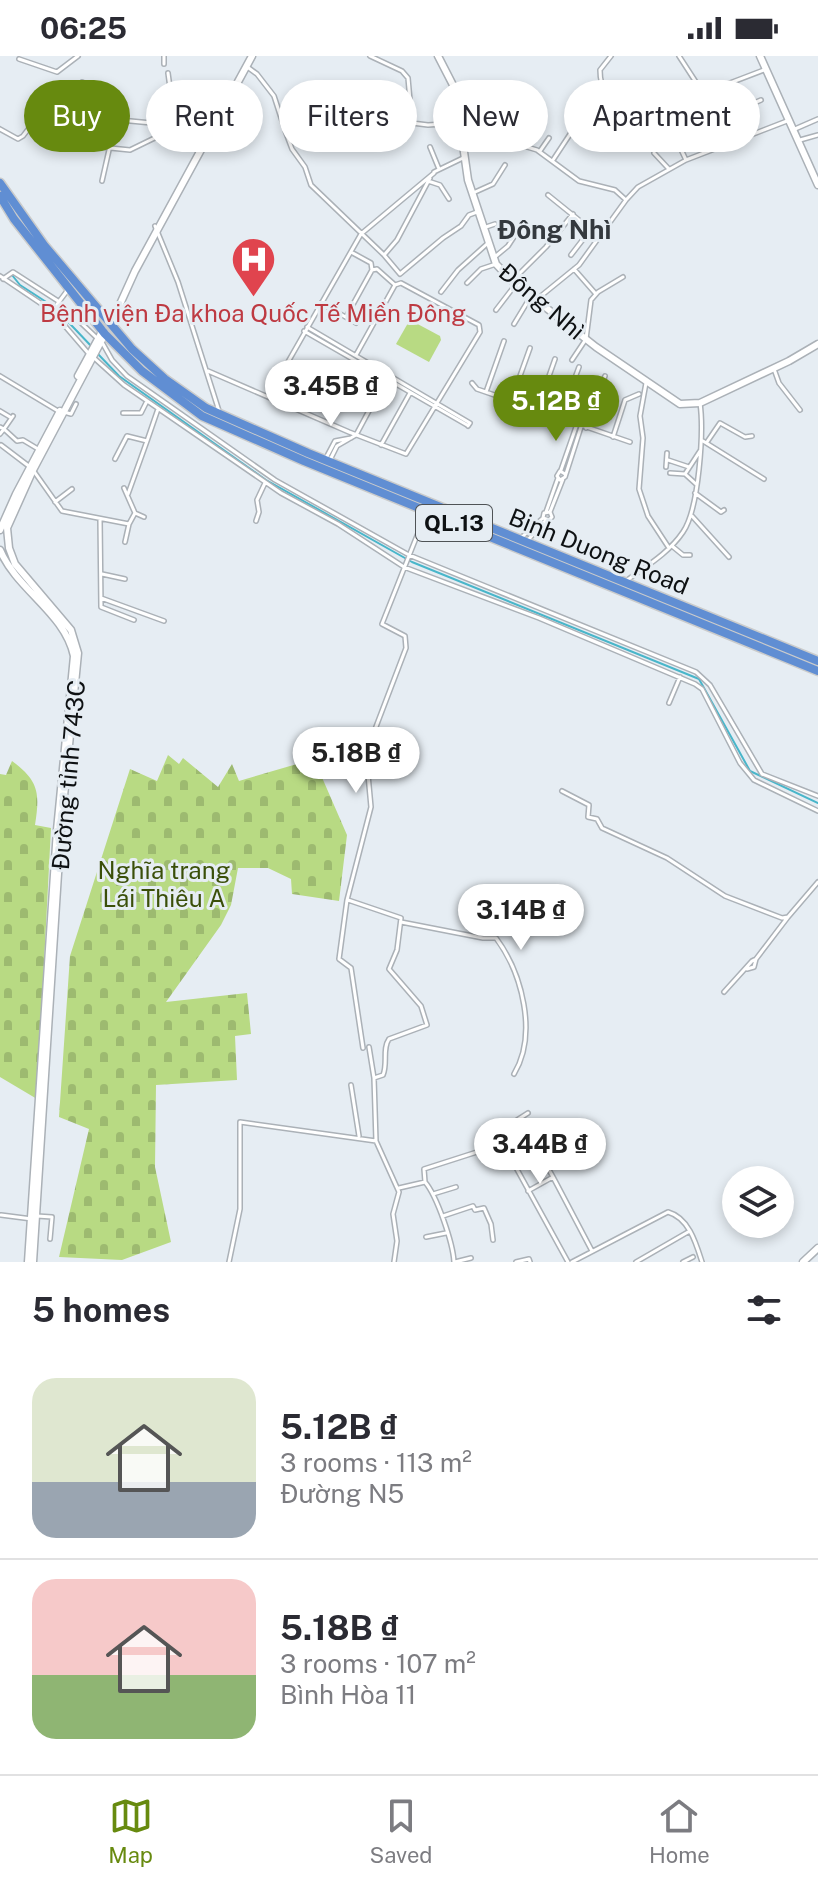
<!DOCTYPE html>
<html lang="en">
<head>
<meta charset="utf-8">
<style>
  :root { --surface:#fff; --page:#f2f2f3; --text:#2b2b33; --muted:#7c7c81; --line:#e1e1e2; --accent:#678a0f }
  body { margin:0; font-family:"Public Sans",sans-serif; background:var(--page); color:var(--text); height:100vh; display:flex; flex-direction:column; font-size:30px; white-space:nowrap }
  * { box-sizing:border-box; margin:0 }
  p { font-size:26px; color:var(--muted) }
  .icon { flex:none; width:44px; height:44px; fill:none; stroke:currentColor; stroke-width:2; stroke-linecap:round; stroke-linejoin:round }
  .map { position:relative; height:1206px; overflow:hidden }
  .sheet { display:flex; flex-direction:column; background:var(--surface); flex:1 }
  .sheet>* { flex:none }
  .guide { position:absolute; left:24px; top:24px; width:770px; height:72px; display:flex; gap:16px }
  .controls { position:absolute; left:722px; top:1110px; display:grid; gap:16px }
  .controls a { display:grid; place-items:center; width:72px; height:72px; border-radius:50%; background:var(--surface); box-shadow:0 4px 12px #0003; font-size:40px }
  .price { position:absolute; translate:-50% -68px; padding:0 18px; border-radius:28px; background:#fff; color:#222; font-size:26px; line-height:52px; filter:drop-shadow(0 2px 4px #0008) }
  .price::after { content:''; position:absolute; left:50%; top:48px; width:24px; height:18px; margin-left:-12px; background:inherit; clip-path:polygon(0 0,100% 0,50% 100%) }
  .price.selected { background:var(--accent); color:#fff }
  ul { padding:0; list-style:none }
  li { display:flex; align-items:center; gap:24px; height:200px; padding:0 32px }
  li+li { border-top:2px solid var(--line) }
  li span { display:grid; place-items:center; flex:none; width:224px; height:160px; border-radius:24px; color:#555 }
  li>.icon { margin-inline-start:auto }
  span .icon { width:96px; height:96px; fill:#fffc; stroke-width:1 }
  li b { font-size:34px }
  h2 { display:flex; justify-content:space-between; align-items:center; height:96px; padding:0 32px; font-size:34px }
  .tag { padding:0 28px; border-radius:36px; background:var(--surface); box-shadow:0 4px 12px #0003; font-size:28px; line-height:72px }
  .tag.selected { background:var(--accent); color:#fff }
  .status { display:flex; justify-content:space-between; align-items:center; height:56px; padding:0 40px; background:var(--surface); direction:ltr }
  .status svg { height:22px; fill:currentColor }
  .tabs { display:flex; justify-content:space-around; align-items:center; height:112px; border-top:2px solid var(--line); background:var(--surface); font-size:22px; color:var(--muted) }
  .tabs a { display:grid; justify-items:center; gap:4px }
  .tabs .selected { color:var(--accent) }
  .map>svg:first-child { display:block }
  .cemetery { fill:url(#cemetery-stones) }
  .park { fill:#b8da83 }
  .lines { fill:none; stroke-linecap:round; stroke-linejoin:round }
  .stream { stroke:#49b6ca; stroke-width:2 }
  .street-casing { stroke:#abb1b7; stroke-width:6 }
  .secondary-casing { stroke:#abb1b7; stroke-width:9 }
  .highway-casing { stroke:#cacbcb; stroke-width:11 }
  .street { stroke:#fff; stroke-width:3 }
  .secondary { stroke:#fff; stroke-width:6 }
  .highway { stroke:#608ed3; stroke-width:8 }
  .labels { text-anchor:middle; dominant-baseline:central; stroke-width:6; stroke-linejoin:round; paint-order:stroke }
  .shield { fill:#e6edf3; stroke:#4f5356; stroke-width:2 }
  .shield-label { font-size:22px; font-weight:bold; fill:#0e1113 }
  .street-label { font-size:24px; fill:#0e1113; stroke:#e6edf3 }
  .health-label { font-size:24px; fill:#be3a42; stroke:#e6edf3 }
  .park-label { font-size:24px; fill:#3a4f09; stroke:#e6edf3 }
  .neighbourhood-label { font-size:26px; font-weight:bold; fill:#34393e; stroke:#e6edf3 }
</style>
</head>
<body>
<div class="status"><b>06:25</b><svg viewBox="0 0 49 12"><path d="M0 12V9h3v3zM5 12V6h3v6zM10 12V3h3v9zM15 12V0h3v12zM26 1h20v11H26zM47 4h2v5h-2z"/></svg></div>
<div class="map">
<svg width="818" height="1206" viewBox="0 0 818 1206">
  <defs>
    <pattern id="cemetery-stones" width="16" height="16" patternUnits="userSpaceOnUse" patternTransform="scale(2)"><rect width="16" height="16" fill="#b8da83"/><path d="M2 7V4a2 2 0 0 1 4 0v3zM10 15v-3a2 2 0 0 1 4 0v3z" fill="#9dba70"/></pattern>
  </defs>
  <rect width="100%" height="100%" fill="#e6edf3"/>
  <!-- cemetery -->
  <path class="cemetery" d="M 168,699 L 179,708 L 183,702 L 218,731 L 232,708 L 239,725 L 314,703 L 347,779 L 339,845 L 292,838 L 291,823 L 268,812 L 238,812 L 231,849 L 221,869 L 166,946 L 247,937 L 251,978 L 235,980 L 237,1024 L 156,1029 L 155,1111 L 171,1186 L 122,1204 L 59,1201 L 89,1073 L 59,1061 L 70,900 L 130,713 L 157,725 Z
    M 12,705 C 39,725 40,737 35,769 L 51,772 L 37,1043 L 0,1021 L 0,718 L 6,719 Z"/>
  <!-- park -->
  <path class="park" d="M 412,265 L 440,280 L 441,284 L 429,306 L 396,288 L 408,267 Z"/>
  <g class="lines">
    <!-- stream -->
    <path class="stream" d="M 12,219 L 20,229 L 54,251 L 93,292
      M 97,297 L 119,320 L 266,424 L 412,506 L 699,623 L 750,715 L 818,747"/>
    <defs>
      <path id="street" d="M 370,0 L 402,15 L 408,22 L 412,67 L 428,69 L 458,67
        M 611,0 L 600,14 C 600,45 621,49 639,70
        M 679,0 L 703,37
        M 19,3 L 57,16 L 78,0
        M 164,8 L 164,0
        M 246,10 L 257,18 L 274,40 L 286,77 L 292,93 L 305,111 L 311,129 L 384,199 L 400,218 L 443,182 L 461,170 L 469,159 L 477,156
        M 82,26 L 118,43
        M 715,33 L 738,83
        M 83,55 L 99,62 L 162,68 L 197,92
        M 167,71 L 173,54 L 168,17
        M 0,73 L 18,83 L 23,80 L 39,59
        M 795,73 L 818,63
        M 676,81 L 761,44
        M 463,83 L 488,90 L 517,88 L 537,94 L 579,125 L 615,134 L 626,144
        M 800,84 L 818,79
        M 81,89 L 130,94 L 171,74
        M 430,91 L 439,113
        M 540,95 L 549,82
        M 654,97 L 668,112
        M 553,104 L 584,57
        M 686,104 L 662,53 L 764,14
        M 434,116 L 463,102
        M 102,125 L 109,94
        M 428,125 L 440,129 L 449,143
        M 473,137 L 493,128 L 505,109
        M 548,139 L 600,181
        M 155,170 L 178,226 L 219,355
        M 486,171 L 495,168
        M 351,196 L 371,207 L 372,214 L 377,213 L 395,229
        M 385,198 L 397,184 L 430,122
        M 571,199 L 591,173
        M 496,200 L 508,190 L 519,173
        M 574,213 L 595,237
        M 0,220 L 52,255 L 89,298
        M 3,223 L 13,216 L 58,245 L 98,283
        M 512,225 L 546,191 L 573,158
        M 467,227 L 481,213 L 496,208
        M 441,236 L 458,214 L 488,187
        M 536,244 L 579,209 L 626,144 L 638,131 L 686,104 L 787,65
        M 321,247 L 356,267
        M 496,254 L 516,228
        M 52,255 L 67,235
        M 346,261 L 372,214
        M 514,268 L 531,240
        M 307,271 L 470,367 L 468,370
        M 304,275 L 467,369
        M 103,288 L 112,304 L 127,320 L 275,424 L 409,499 L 696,616 L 710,629 L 762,718 L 818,740
        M 356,299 L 395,229
        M 93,301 L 124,329 L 281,437 L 338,468 L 404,511 L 539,562 L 695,628 L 702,633 L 740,707 L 754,724 L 818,755
        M 572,304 L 586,283 L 591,244 L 598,236 L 623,221
        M 774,313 L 779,327 L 800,354
        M 208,315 L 349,376 L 406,398 L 480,276 L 479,269 L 401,227 L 395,229
        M 0,320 L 58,355
        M 472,327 L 477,333 L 630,386
        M 646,327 L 640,360 L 643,382 L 639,433 L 648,460 L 669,492
        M 486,336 L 504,285
        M 268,341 L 361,178 L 434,117
        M 511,345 L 530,292
        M 537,354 L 555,303
        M 0,355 L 10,361
        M 64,356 L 71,358 L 76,348
        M 123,357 L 141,357 L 147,345
        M 560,362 L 579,311
        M 0,371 L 4,373 L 13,360
        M 586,372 L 605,320
        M 0,378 L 4,373 L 17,385 L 23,384 L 38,393
        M 613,381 L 625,344 L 639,338
        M 703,385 L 764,423
        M 707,386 L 720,367 L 745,381 L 752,380
        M 1,389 L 30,411
        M 381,389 L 410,337
        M 326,402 L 335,385 L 351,382
        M 331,402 L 337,390 L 356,379 L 386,323
        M 115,403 L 127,380 L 147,385 L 158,353
        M 668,404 L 689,411
        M 666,411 L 667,397
        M 33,414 L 62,455 L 129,468
        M 561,414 L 577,368
        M 670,417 L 685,418 L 696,428
        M 565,418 L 560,415 L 557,420 L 560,424 L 565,421 L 581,371
        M 685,418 L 700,395
        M 124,432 L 135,457 L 129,468 L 125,486
        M 695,437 L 721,456 L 724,454
        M 128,438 L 147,385
        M 55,446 L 72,433
        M 546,456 L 558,422
        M 550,456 L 544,457 L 543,462 L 549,464 L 552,461 L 550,456 L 563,423
        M 135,457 L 144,461
        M 692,460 L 729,501
        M 100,463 L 101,551 L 134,564
        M 256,465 L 259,456 L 257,444 L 265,427
        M 522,481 L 543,462
        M 528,484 L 546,464
        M 672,490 L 683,499 L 690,499
        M 102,518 L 125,523
        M 626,525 C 645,511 669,497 683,476 C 699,453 704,375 700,347
        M 101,542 L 164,565
        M 669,647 L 680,621
        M 562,735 L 589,749 L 588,761 L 597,763 L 602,772 L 667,802 L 725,840 L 782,862 L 788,861 L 818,826
        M 348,844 L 401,862 L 397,894 L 389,913 L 421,950 L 427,969 L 389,983 C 382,993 388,1007 383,1019 L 374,1022 L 376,1085 L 399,1136 L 393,1158 L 397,1185 L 394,1206
        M 401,866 L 483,882 L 496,882 C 522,917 538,978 514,1018
        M 747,913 L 754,911 L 756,903
        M 724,936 L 752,905 L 756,903 L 788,861
        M 369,991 L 374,1022
        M 363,992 L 351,912 L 339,903 L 347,844 L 371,751 L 366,697 L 406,592 L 405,580 L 382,568 L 426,457
        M 351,1029 L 359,1080
        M 528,1057 L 497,1077 L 568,1206
        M 520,1062 L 553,1121 L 528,1135
        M 553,1121 L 592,1195
        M 425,1126 L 424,1113 L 477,1096
        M 399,1132 L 425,1126 C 437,1140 453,1187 454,1206
        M 433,1138 L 456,1131
        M 1,1159 L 32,1163
        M 37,1160 L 52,1161 L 50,1183
        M 443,1160 L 473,1150 L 475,1154 L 484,1152 L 491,1168 L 493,1184
        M 426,1181 L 446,1177
        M 229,1206 L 240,1153 L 240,1066 L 376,1085
        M 455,1206 L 471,1202
        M 516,1206 L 529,1203 L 530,1206
        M 572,1206 L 668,1156 C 689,1162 696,1187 702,1206
        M 636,1206 L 688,1176
        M 683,1206 L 693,1201"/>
      <path id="secondary" d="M 438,0 L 455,33 L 468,124 L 496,208 L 512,225 L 596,291 L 680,348 L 700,347 L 789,305 L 818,288
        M 760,0 L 818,129
        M 111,268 L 135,215 L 252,0
        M 78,320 L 103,274
        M 0,474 L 16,438 L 60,355
        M 0,494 C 17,534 65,557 74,600 L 57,774 L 28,1206
        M 33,1206 L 61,771 L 78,597 L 71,574 L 15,508 L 9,492 L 7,472 L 33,414 L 105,278
        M 803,1206 L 818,1192"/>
      <path id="highway" d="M 0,127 L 44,189 L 132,293 L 165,323 L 206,352 L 308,397 L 818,605
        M 0,140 L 14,163 L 105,278 L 142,315 L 202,360 L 304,405 L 818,615"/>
    </defs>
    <!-- street casing -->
    <use href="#street" class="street-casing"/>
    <!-- secondary casing -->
    <use href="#secondary" class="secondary-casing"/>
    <!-- highway casing -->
    <use href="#highway" class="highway-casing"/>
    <!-- street -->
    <use href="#street" class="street"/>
    <!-- secondary -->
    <use href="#secondary" class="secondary"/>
    <!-- highway -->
    <use href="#highway" class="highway"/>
  </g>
  <!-- icons -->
  <defs>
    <symbol id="hospital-pin" viewBox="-11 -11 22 30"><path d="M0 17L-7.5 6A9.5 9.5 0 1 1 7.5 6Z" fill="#e0444e" stroke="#e6edf3"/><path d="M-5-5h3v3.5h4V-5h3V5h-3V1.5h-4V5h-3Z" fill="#fff"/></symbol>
  </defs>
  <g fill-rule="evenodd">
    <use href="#hospital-pin" x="228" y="178" width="51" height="69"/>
  </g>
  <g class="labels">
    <!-- shield labels -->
    <rect class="shield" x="416" y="449" width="76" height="36" rx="6"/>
    <g class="shield-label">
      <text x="454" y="467">QL.13</text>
    </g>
    <!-- street labels -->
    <g class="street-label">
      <text transform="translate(542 245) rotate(40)">Đông Nhì</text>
      <text transform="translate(599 495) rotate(22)">Binh Duong Road</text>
      <text transform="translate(68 719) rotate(-85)">Đường tỉnh 743C</text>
    </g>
    <!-- health labels -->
    <g class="health-label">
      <text x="253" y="257">Bệnh viện Đa khoa Quốc Tế Miền Đông</text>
    </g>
    <!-- park labels -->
    <g class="park-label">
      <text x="164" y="814">Nghĩa trang<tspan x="164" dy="28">Lái Thiêu A</tspan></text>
    </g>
    <!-- neighbourhood labels -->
    <g class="neighbourhood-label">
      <text x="554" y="173">Đông Nhì</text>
    </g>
  </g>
</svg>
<div class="controls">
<a><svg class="icon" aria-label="layers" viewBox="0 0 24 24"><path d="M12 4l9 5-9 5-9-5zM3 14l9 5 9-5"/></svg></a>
</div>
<b class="price" style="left:331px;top:372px">3.45B ₫</b>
<b class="price selected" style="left:556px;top:387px">5.12B ₫</b>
<b class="price" style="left:356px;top:739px">5.18B ₫</b>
<b class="price" style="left:521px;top:896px">3.14B ₫</b>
<b class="price" style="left:540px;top:1130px">3.44B ₫</b>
<div class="guide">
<a class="tag selected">Buy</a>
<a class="tag">Rent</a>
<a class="tag">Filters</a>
<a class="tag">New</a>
<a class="tag">Apartment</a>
</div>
</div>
<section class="sheet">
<h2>5 homes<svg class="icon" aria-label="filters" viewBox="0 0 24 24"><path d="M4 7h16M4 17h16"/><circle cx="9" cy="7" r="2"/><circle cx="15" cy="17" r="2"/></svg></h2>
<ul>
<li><span style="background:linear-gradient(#dfe7d0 65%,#9aa5b1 0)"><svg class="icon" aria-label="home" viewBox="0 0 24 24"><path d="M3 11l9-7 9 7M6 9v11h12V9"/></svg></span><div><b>5.12B ₫</b><p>3 rooms · 113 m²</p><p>Đường N5</p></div></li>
<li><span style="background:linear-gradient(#f6c9c9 60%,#8fb573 0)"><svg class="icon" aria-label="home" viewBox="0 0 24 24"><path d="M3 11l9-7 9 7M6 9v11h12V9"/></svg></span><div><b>5.18B ₫</b><p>3 rooms · 107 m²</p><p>Bình Hòa 11</p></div></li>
</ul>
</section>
<nav class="tabs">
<a class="selected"><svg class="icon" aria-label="map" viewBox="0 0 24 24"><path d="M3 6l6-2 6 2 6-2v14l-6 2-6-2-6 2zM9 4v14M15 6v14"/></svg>Map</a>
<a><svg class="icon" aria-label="saved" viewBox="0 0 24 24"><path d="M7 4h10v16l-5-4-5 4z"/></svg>Saved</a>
<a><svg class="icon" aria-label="home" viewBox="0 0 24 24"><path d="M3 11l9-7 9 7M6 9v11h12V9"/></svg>Home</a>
</nav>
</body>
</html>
